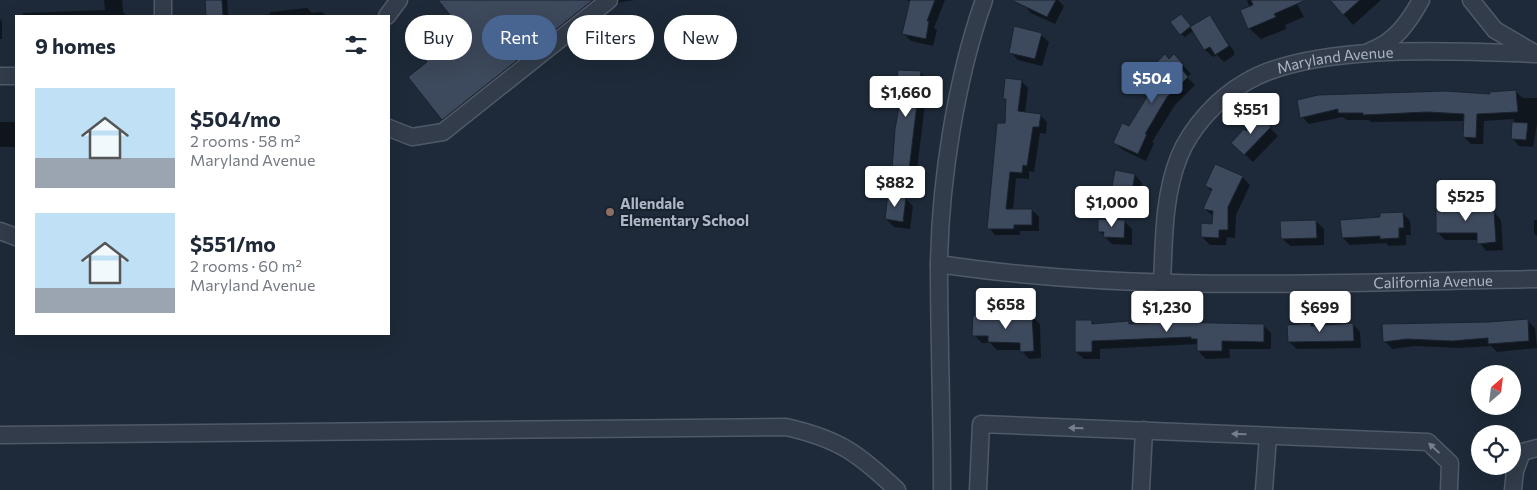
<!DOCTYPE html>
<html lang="en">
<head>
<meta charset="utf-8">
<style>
  :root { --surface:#fff; --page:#f6f6f7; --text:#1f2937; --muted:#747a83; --accent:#486491 }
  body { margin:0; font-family:Commissioner,sans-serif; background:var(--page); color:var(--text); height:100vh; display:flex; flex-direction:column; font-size:19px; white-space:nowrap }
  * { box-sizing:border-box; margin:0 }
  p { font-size:16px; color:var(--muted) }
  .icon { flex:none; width:28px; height:28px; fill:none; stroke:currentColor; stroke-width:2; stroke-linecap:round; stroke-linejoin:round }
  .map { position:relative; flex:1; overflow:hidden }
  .sheet { position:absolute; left:15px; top:15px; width:375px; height:320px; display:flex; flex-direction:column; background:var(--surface); border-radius:0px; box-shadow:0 5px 20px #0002 }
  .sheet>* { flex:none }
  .banner { position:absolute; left:405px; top:15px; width:475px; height:45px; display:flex; gap:10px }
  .needle { width:32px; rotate:28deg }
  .controls { position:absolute; left:1471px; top:365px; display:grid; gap:10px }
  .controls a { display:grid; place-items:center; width:50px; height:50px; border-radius:50%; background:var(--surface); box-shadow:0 5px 20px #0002; font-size:25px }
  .price { position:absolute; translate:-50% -42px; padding:0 11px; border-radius:5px; background:#fff; color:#222; font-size:16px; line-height:32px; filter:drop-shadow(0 1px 2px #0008) }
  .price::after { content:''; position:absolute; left:50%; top:30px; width:15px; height:11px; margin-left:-8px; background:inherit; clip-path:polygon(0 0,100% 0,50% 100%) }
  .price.selected { background:var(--accent); color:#fff }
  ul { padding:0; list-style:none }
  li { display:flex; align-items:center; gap:15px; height:125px; padding:0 20px }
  li span { display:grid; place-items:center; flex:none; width:140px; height:100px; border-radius:0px; color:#555 }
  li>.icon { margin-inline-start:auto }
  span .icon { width:60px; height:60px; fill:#fffc; stroke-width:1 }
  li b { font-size:21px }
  h2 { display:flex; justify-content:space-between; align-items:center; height:60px; padding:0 20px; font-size:21px }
  .tag { padding:0 18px; border-radius:22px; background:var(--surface); box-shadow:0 5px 20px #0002; font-size:18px; line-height:45px }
  .tag.selected { background:var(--accent); color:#fff }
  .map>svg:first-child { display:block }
  .shadow { fill:#0007 }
  .building { fill:#3d495c; stroke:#1a2330 }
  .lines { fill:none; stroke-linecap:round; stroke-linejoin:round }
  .minor-casing { stroke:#505967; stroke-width:19 }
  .minor { stroke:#323c4a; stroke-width:16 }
  .oneway { fill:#757f8e }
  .education-dot { fill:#8d6e63; stroke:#18212e; stroke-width:2 }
  .labels { text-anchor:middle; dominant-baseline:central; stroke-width:4; stroke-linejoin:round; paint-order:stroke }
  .street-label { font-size:15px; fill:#acb6c6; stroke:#18212e }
  .poi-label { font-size:15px; font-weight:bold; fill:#acb6c6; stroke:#18212e; text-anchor:start }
</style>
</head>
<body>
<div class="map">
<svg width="1537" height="490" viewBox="0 0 1537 490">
  <rect width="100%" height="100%" fill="#1e2a39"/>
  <!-- shadow -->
  <path class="shadow" d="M 104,0 L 122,0 L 123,12 L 127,16 L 23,16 L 23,13 L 105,10 Z
    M 206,0 L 227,0 L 228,14 L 231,16 L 207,16 Z
    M 441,0 L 635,0 L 615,3 L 454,131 L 443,119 L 429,62 L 451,15 Z
    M 906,0 L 945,0 L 934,28 L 937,30 L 933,46 L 911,41 L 903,33 L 911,2 Z
    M 1026,0 L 1058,0 L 1064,6 L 1055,24 L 1031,13 L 1024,5 Z
    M 1247,0 L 1295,0 L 1304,17 L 1285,25 L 1286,29 L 1261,39 L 1249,28 L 1250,8 Z
    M 1332,0 L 1381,0 L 1353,25 Z
    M 307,8 L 312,13 L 322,12 L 327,16 L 257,16 L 270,14 L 270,12 Z
    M 1209,17 L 1234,51 L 1234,55 L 1224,62 L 1217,55 L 1213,57 L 1205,50 L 1193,31 L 1185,37 L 1181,34 L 1184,19 L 1191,28 Z
    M 0,19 L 2,22 L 2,39 L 0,39 Z
    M 1041,35 L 1049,42 L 1042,66 L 1018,60 L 1010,52 Z
    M 1174,56 L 1191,74 L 1187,77 L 1195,85 L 1175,105 L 1152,142 L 1154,143 L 1146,161 L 1123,150 L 1115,143 L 1130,128 Z
    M 899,71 L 921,73 L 928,80 L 916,177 L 900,176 L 893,169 L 902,93 L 898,89 Z
    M 1021,81 L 1028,88 L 1025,113 L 1041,116 L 1047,122 L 1046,134 L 1040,133 L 1034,172 L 1029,171 L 1029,179 L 1016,178 L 1013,210 L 1032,210 L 1039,217 L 1039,231 L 1020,231 L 1020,235 L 995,235 L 989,228 L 1006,125 L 1008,102 L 1004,98 Z
    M 1516,92 L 1523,98 L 1537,98 L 1537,124 L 1533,147 L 1519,146 L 1512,138 L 1514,119 L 1484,121 L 1483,144 L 1471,144 L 1464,137 L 1465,121 L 1371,122 L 1369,120 L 1347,120 L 1343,117 L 1309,124 L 1302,117 L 1298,101 L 1491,95 Z
    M 1258,116 L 1278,136 L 1253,162 L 1233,143 L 1254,126 Z
    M 0,122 L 16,122 L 16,147 L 0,147 Z
    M 1135,175 L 1142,183 L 1139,203 L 1120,200 L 1112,192 Z
    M 1242,177 L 1250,185 L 1236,215 L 1235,238 L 1227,237 L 1226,245 L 1210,245 L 1202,237 L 1213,225 L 1214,217 L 1205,209 L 1212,192 L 1207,186 Z
    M 905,198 L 913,206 L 910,229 L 894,227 L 886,219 Z
    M 1459,205 L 1467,213 L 1494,212 L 1501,220 L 1503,250 L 1486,251 L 1478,240 L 1445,240 L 1437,232 Z
    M 1403,213 L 1410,221 L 1411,235 L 1406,235 L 1406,245 L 1389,246 L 1386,243 L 1350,245 L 1343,238 L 1381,218 Z
    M 1534,220 L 1537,220 L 1537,236 L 1534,233 Z
    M 1124,221 L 1132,229 L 1132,245 L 1112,244 L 1099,231 Z
    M 1316,221 L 1324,229 L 1324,245 L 1290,246 L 1282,238 Z
    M 1032,317 L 1040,324 L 1041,358 L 1029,359 L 1021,350 L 997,350 L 990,343 L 982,343 L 974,335 Z
    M 1527,320 L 1535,328 L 1537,348 L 1497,352 L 1491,346 L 1461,348 L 1415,346 L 1392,349 L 1385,341 L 1488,323 Z
    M 1092,321 L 1095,325 L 1128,322 L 1132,326 L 1263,325 L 1271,333 L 1271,349 L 1229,349 L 1230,358 L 1206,359 L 1198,351 L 1198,344 L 1100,349 L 1100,359 L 1084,359 L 1076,352 Z
    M 1353,324 L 1360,332 L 1361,348 L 1297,349 L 1289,342 L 1311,325 L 1313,327 Z"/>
  <!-- building -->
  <path class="building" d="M 205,0 L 222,0 L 223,16 L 206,16 Z
    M 438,0 L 593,0 L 442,120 L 408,77 L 427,62 L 413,44 L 450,15 Z
    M 910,0 L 935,0 L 927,21 L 929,21 L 926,39 L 902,34 Z
    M 1011,0 L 1056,0 L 1047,17 Z
    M 1251,0 L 1306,0 L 1274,14 L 1276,17 L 1248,29 L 1240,10 L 1253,5 Z
    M 1330,0 L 1360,0 L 1343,15 Z
    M 1181,14 L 1191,26 L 1180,35 L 1170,22 Z
    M 1210,15 L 1229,46 L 1215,55 L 1210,47 L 1204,50 L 1190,27 Z
    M 1014,26 L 1042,33 L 1035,59 L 1009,53 Z
    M 1165,54 L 1169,59 L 1174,54 L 1184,65 L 1181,68 L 1188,77 L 1167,97 L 1145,134 L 1147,134 L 1138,154 L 1113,143 L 1122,123 L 1129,126 L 1161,74 L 1153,66 Z
    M 898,70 L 921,71 L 909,170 L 892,169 L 895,129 L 902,90 L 896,89 Z
    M 1005,78 L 1022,80 L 1018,111 L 1041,114 L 1039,127 L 1033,127 L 1027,166 L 1023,165 L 1022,173 L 1010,172 L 1006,209 L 1032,209 L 1032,225 L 1014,225 L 1014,229 L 987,229 L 997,123 L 1005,123 L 1006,99 L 1003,99 Z
    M 1516,90 L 1518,112 L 1477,114 L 1476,138 L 1463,137 L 1464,114 L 1427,112 L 1363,115 L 1363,113 L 1338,113 L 1338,109 L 1300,118 L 1297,100 L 1318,95 L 1445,91 L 1490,94 L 1489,92 Z
    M 1258,114 L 1271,127 L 1244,155 L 1231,143 L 1244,129 L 1246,131 L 1252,125 L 1250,122 Z
    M 1512,122 L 1528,123 L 1526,140 L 1511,139 Z
    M 1215,164 L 1243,176 L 1228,207 L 1228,230 L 1219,230 L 1219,238 L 1201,237 L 1201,223 L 1212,224 L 1213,211 L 1203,209 L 1212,189 L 1205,186 Z
    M 1115,170 L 1135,174 L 1131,196 L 1111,193 Z
    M 888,194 L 906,197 L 903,222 L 885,219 Z
    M 1436,204 L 1460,204 L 1460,212 L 1494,211 L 1496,242 L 1477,244 L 1477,233 L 1436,233 Z
    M 1403,212 L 1404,228 L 1399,228 L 1399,238 L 1380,239 L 1380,236 L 1342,238 L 1340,220 L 1380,217 L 1380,213 Z
    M 1098,219 L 1125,220 L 1124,238 L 1103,237 L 1104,232 L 1098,232 Z
    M 1316,220 L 1317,238 L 1281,239 L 1280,221 Z
    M 973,315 L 1032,315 L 1034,351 L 1020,352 L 1020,343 L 988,342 L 988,336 L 972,336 Z
    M 1528,319 L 1529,341 L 1488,344 L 1488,338 L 1452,341 L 1407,339 L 1383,342 L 1382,324 L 1488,322 Z
    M 1075,320 L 1092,320 L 1092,324 L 1129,321 L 1129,324 L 1166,322 L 1264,324 L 1264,342 L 1222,341 L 1222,351 L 1197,351 L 1197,339 L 1191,339 L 1191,337 L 1092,341 L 1092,352 L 1075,352 Z
    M 1311,323 L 1311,326 L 1353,323 L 1354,341 L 1288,342 L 1287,325 Z"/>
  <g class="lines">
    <defs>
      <g id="minor">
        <path d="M 163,0 L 163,16"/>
        <path d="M 1471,0 L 1495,30 L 1531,51"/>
        <path d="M 387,16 L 399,0"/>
        <path d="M 1370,51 C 1394,43 1409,22 1421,0"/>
        <path d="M 0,76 L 16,76"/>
        <path d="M 389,128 L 412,137 L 443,132 L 609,0"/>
        <path d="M 0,231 L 16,237"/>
        <path id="s1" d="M 939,264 C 1137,294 1338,282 1537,279"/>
        <path id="s2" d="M 1162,284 C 1164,242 1163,197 1179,157 C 1191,127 1218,98 1246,82 C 1313,42 1459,51 1537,54"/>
        <path d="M 0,435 L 786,427 C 839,439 858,453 897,490"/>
        <path d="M 942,490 C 942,415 939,340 939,265 C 940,182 956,79 984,0"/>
        <path d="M 978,490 L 981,424 L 1428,442 L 1450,463 L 1449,490"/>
        <path d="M 1141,490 L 1144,430"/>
        <path d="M 1264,490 L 1268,436"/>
        <path d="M 1513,490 L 1515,471 L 1522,452 L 1537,448"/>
      </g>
    </defs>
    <!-- minor casing -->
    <use href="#minor" class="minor-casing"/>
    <!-- minor -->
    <use href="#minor" class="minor"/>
  </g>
  <!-- one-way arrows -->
  <defs><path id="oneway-solid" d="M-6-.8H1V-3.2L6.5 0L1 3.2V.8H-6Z" transform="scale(1.25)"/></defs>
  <g class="oneway">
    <use href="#oneway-solid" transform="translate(1076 428) rotate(-178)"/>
    <use href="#oneway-solid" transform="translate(1239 434) rotate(-178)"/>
    <use href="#oneway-solid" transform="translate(1434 448) rotate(-137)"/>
  </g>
  <!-- markers -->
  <circle class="education-dot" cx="610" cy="212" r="5"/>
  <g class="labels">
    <!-- street labels -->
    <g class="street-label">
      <text stroke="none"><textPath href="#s2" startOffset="324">Maryland Avenue</textPath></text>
      <text stroke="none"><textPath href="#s1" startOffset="495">California Avenue</textPath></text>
    </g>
    <!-- poi labels -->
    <g class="poi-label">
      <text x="620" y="203">Allendale<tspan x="620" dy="17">Elementary School</tspan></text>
    </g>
  </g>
</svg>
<div class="controls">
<a><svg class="needle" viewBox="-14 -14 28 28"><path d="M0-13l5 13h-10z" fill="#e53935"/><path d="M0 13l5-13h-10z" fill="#747a83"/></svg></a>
<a><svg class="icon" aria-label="locate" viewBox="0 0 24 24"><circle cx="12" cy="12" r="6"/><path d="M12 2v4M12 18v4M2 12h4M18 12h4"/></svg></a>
</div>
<b class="price selected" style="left:1152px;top:104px">$504</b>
<b class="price" style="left:906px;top:118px">$1,660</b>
<b class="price" style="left:1251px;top:135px">$551</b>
<b class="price" style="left:895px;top:208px">$882</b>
<b class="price" style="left:1466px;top:222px">$525</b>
<b class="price" style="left:1112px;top:228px">$1,000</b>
<b class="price" style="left:1006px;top:330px">$658</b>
<b class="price" style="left:1167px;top:333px">$1,230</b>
<b class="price" style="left:1320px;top:333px">$699</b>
<div class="banner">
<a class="tag">Buy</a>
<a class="tag selected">Rent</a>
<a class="tag">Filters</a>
<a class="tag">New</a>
</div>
<section class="sheet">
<h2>9 homes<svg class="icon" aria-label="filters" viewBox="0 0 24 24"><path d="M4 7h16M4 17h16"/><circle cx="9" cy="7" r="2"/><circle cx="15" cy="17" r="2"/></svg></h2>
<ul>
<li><span style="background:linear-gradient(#bfe0f5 70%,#9aa5b1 0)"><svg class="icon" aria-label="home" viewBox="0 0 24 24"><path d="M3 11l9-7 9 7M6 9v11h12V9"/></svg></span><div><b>$504/mo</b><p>2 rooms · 58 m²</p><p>Maryland Avenue</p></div></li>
<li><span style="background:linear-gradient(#bfe0f5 75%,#9aa5b1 0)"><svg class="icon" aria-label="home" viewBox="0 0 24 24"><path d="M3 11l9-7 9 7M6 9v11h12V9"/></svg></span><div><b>$551/mo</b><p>2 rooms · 60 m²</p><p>Maryland Avenue</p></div></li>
</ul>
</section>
</div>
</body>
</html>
